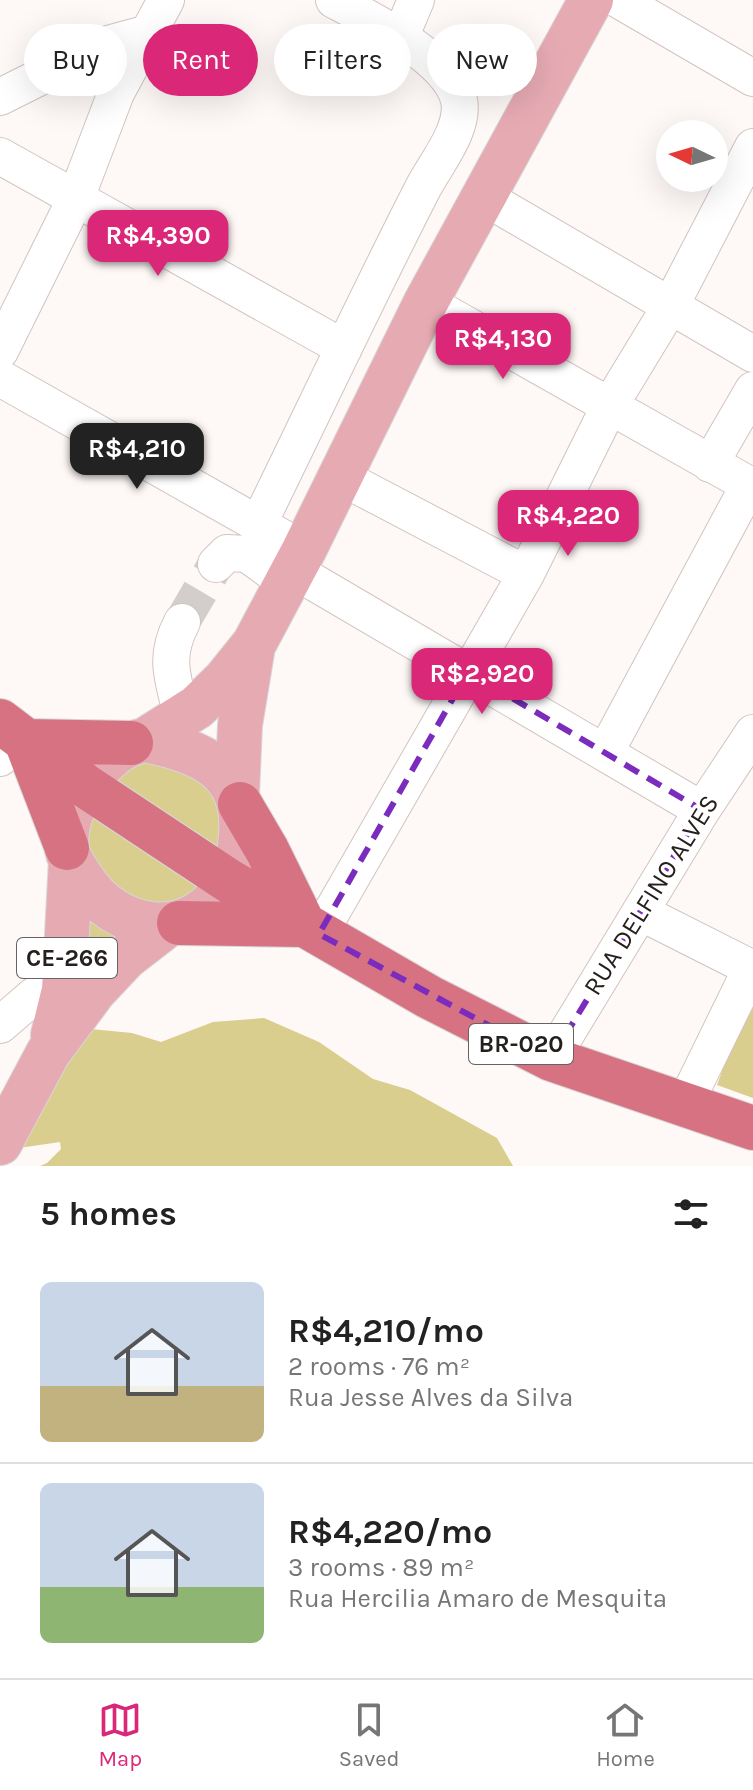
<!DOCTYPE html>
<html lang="en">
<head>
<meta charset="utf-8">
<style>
  :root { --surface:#fff; --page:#f6f6f6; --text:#222; --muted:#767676; --line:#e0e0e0; --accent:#db2777 }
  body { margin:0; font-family:Karla,sans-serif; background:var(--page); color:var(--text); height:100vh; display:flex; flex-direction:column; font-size:30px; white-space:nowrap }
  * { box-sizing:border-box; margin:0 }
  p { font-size:26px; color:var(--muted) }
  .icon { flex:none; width:44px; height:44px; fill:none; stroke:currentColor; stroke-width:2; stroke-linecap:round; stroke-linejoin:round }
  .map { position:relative; height:1166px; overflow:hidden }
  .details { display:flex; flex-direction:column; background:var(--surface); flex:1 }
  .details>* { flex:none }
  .guide { position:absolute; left:24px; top:24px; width:706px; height:72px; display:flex; gap:16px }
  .needle { width:52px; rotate:275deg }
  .controls { position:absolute; left:656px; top:120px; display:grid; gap:16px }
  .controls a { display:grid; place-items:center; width:72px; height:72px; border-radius:50%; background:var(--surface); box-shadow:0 8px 32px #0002; font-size:40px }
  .price { position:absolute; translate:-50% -68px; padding:0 18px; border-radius:16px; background:var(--accent); color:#fff; font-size:26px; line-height:52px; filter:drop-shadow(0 2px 4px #0008) }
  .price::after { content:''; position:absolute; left:50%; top:48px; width:24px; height:18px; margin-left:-12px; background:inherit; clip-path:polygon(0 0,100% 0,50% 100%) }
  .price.active { background:#222; color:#fff }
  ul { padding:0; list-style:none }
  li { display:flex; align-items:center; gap:24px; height:200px; padding:0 40px }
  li+li { border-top:2px solid var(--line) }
  li span { display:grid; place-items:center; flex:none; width:224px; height:160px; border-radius:12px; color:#555 }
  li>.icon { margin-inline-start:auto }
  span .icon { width:96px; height:96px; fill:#fffc; stroke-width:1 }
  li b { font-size:34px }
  h2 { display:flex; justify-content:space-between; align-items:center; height:96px; padding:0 40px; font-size:34px }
  .chip { padding:0 28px; border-radius:36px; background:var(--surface); box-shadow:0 8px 32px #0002; font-size:28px; line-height:72px }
  .chip.active { background:var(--accent); color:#fff }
  .tab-bar { display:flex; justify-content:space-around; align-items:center; height:112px; border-top:2px solid var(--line); background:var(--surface); font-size:22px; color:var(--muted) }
  .tab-bar a { display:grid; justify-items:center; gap:4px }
  .tab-bar .active { color:var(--accent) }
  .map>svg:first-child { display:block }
  .green { fill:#d9ce8e }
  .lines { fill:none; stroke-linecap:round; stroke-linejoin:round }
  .minor-tunnel { stroke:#d3cdcb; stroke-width:36; stroke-dasharray:36 18; stroke-linecap:butt }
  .minor-casing { stroke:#d2c4bf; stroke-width:38 }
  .major-casing { stroke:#d8d7d6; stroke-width:46 }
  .highway-casing { stroke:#d8d7d6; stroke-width:46 }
  .minor { stroke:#fff; stroke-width:36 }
  .major { stroke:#e6aab3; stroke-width:44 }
  .highway { stroke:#d67281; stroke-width:44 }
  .marked { fill:none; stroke:#7b2cbf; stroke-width:6; stroke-dasharray:16 10; stroke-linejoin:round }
  .labels { text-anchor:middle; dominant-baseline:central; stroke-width:7; stroke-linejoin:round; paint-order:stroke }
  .shield { fill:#fff; stroke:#666362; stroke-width:2 }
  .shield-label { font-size:24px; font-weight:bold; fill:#25201e }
  .street-label { font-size:26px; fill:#25201e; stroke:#fff }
</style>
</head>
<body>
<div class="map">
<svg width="753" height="1166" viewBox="0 0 753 1166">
  <rect width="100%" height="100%" fill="#fef8f6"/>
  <!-- green -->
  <path class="green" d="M 129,758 L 212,776 L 232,859 L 99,777 Z
    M 81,807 L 213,889 L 166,912 L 89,876 Z
    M 76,905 L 125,930 L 98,948 L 71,986 Z
    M 753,1007 L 753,1098 L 717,1085 L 730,1049 Z
    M 264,1018 L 319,1042 L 373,1079 L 410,1090 L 497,1138 L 513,1166 L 40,1166 L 47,1163 L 61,1149 L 60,1142 L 19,1148 L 41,1093 L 91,1029 L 132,1033 L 161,1042 L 213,1022 Z"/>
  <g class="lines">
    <!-- minor-tunnel -->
    <path class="minor-tunnel" d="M 182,622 L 216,564"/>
    <defs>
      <path id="minor" d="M 619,0 L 753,78
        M 400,38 L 416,0
        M 0,97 L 104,45 L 148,33
        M 0,156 L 344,348
        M 484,197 L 753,354
        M 426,302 L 753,487
        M 0,351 L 76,198 L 116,93 L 166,0
        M 0,378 L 304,550
        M 710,464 L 753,390
        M 341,477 L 526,574
        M 258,525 C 313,413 366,299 423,188 C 436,163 465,129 459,100 C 449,58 370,19 334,0
        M 216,564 L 227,553 L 247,554 L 286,582
        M 293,570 L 702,810
        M 182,716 C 173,678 163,658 182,622
        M 605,753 L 749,485
        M 0,758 L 20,736
        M 640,912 L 753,969
        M 319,934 L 526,574 L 609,407 L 671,305 L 753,147
        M 0,1025 L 35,995 L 64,990
        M 551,1059 L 702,810 L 753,733
        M 684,1106 L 751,969"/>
      <path id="major" d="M 145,740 L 197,707 L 225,680 L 254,644 L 304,550 L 426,302 L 591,0
        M 145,740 C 200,751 246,769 241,835 C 240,851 237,867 229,881 C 193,945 116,934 81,877 C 76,869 69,860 67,850 C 63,824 78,790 95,772 C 110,756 123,744 145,740 Z
        M 237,794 L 240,725 L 253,646
        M 53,1035 L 64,990 L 71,860
        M 0,1143 L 48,1053 L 94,991 L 126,957 L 166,926"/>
      <path id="highway" d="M 0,721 L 84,785 L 229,881 L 429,997 L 551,1059 L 753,1128
        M 26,741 L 67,848
        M 26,741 L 131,743
        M 240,804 L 267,850 L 304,925
        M 179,923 L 302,925"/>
    </defs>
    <!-- minor casing -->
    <use href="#minor" class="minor-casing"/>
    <!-- major casing -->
    <use href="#major" class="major-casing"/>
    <!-- highway casing -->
    <use href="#highway" class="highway-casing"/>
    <!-- minor -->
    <use href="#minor" class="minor"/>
    <!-- major -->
    <use href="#major" class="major"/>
    <!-- highway -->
    <use href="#highway" class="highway"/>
  </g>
  <!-- marked area -->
  <path class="marked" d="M 468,672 L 702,810 L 551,1059 L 319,934 Z"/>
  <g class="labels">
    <!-- shield labels -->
    <g class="shield">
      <rect x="17" y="938" width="100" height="40" rx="6"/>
      <rect x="469" y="1024" width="104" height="40" rx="6"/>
    </g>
    <g class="shield-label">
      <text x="67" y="958">CE-266</text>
      <text x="521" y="1044">BR-020</text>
    </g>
    <!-- street labels -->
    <g class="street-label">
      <text transform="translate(651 895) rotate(-58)">RUA DELFINO ALVES</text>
    </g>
  </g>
</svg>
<div class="controls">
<a><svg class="needle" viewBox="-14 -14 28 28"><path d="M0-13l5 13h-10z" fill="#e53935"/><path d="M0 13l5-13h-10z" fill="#767676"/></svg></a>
</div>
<b class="price" style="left:158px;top:278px">R$4,390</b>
<b class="price" style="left:503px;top:381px">R$4,130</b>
<b class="price active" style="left:137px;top:491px">R$4,210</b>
<b class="price" style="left:568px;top:558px">R$4,220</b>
<b class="price" style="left:482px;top:716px">R$2,920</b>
<div class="guide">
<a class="chip">Buy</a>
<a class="chip active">Rent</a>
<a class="chip">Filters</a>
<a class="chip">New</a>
</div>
</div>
<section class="details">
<h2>5 homes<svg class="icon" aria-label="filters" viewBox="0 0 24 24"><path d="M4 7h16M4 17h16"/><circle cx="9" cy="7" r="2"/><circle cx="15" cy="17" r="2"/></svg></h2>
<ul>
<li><span style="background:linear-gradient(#c9d6e8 65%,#c2b280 0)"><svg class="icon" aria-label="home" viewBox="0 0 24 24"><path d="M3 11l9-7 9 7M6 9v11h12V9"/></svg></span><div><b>R$4,210/mo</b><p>2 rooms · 76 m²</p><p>Rua Jesse Alves da Silva</p></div></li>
<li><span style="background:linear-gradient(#c9d6e8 65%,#8fb573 0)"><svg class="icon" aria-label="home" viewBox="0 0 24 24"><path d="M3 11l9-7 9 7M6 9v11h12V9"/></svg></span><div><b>R$4,220/mo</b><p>3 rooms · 89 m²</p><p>Rua Hercilia Amaro de Mesquita</p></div></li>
</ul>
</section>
<nav class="tab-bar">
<a class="active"><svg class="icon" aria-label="map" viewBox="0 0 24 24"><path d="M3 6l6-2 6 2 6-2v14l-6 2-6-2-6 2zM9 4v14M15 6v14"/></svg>Map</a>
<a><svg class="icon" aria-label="saved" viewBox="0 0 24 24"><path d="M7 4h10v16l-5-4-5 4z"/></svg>Saved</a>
<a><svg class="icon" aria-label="home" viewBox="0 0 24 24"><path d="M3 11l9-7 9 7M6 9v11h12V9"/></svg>Home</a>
</nav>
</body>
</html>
